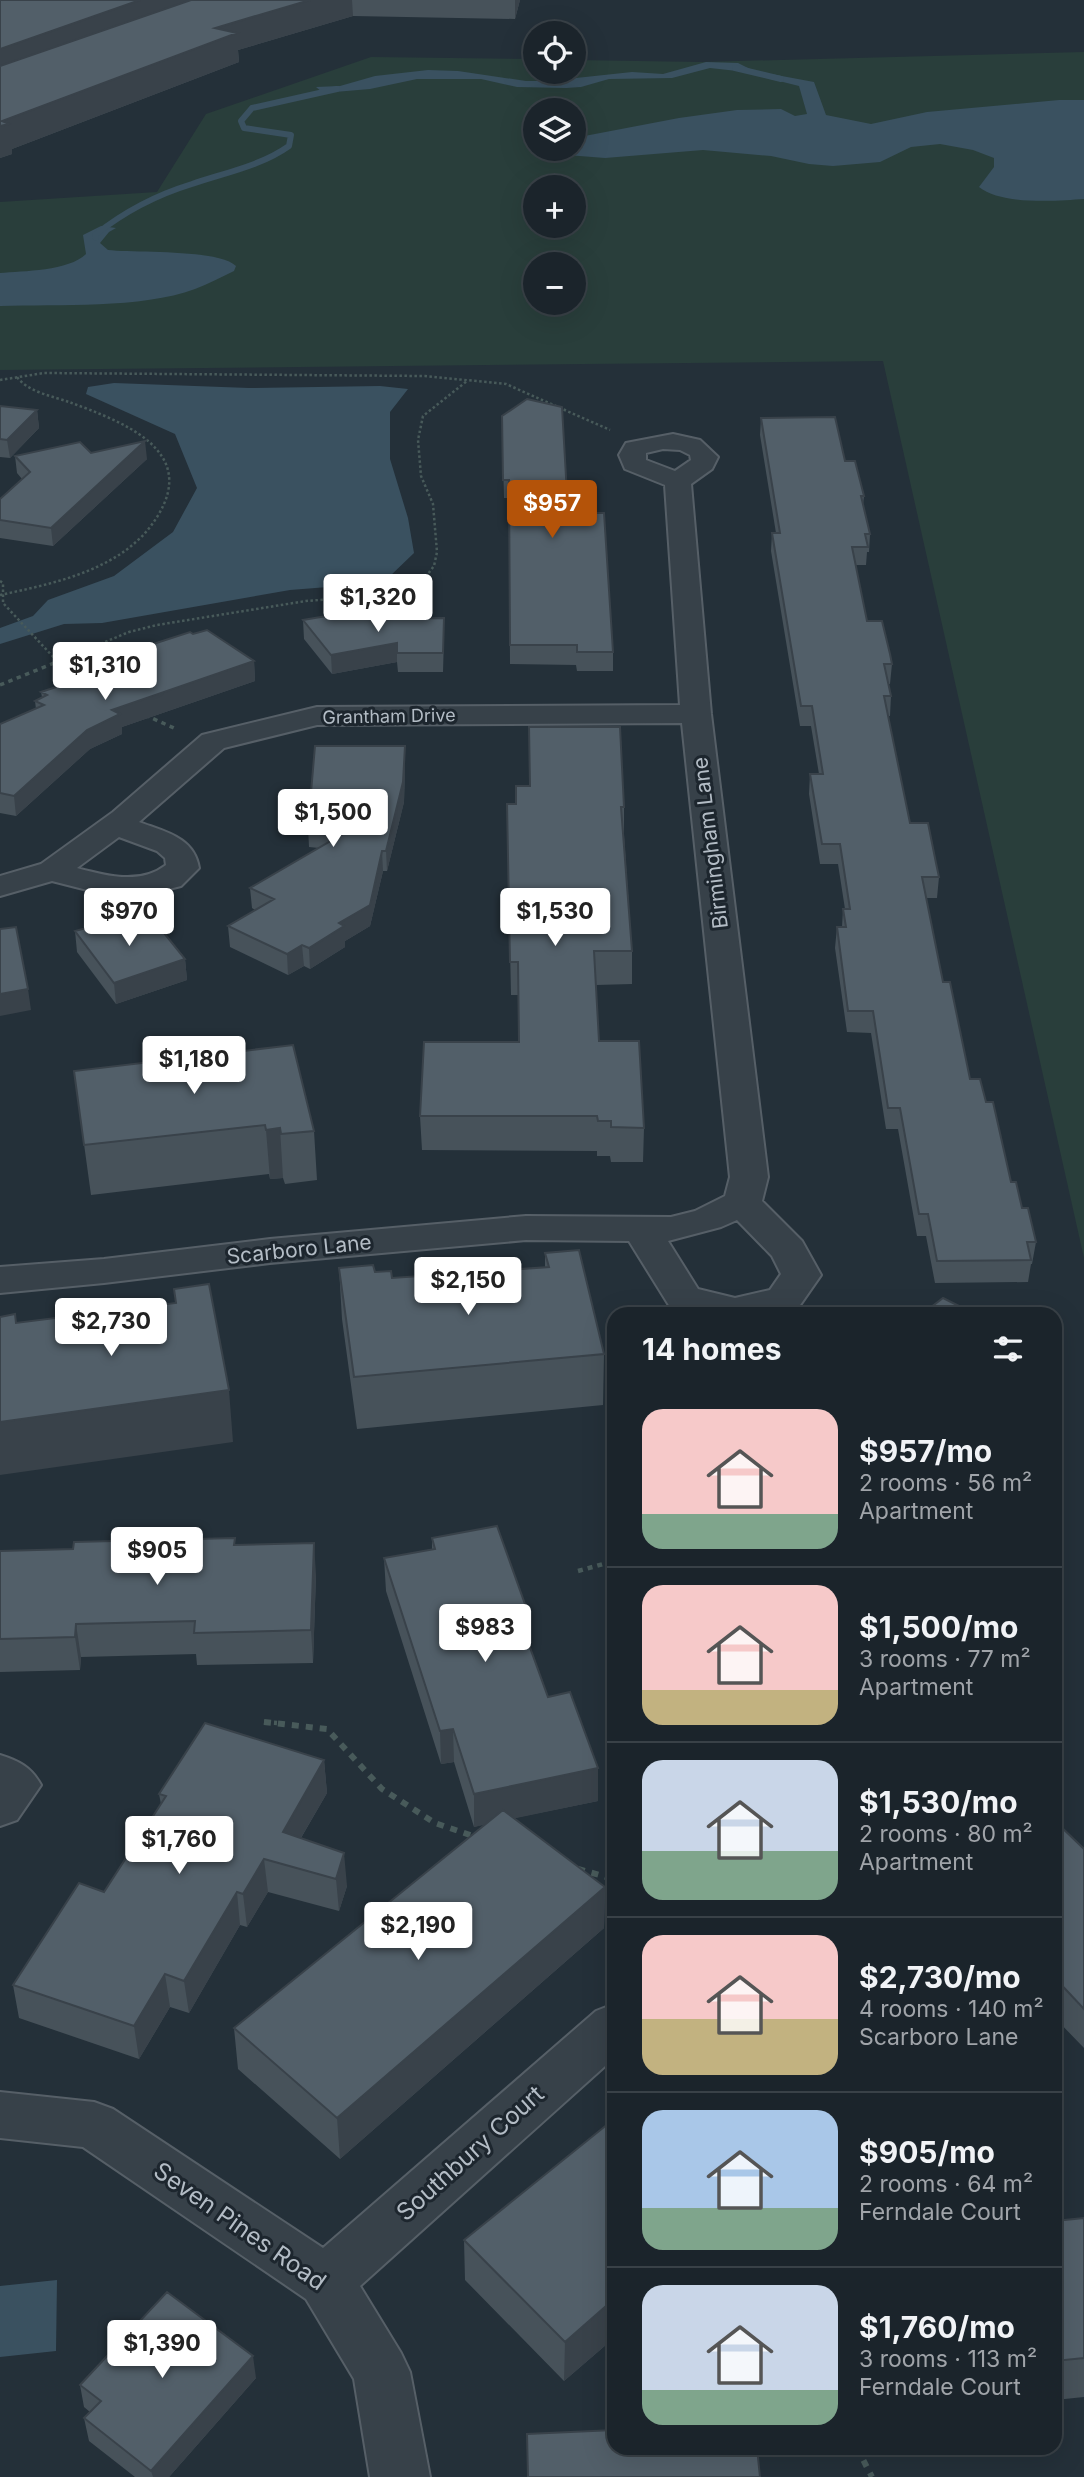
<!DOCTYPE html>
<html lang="en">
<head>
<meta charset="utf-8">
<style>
  :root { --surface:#1b242b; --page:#242c33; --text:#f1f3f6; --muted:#a0a4a9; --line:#394147; --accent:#b45309 }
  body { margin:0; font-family:Inter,sans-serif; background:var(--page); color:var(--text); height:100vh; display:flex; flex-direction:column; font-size:26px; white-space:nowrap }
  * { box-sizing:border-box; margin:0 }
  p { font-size:23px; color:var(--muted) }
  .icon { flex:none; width:38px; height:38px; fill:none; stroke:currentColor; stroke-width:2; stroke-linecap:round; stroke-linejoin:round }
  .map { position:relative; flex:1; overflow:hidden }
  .panel { position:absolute; left:607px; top:1307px; width:455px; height:1148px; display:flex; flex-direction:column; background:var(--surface); border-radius:21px; box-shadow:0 7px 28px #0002,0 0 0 2px var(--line) }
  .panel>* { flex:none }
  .buttons { position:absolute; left:523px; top:21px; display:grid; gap:14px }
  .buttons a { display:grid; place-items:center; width:63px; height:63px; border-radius:50%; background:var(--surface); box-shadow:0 7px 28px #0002,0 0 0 2px var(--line); font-size:35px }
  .price { position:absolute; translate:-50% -60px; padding:0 16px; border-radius:7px; background:#fff; color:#222; font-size:23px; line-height:46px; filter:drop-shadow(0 2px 4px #0008) }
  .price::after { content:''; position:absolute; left:50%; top:42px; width:21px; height:16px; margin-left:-10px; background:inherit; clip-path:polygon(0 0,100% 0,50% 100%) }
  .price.current { background:var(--accent); color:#fff }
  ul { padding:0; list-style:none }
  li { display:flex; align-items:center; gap:21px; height:175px; padding:0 35px }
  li+li { border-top:2px solid var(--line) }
  li span { display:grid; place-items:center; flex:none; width:196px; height:140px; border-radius:21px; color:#555 }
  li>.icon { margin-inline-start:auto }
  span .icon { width:84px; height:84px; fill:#fffc; stroke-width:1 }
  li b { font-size:30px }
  h2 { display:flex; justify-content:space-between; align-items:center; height:84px; padding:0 35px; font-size:30px }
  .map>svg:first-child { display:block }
  .green { fill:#293e3b; fill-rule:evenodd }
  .water { fill:#3a5160 }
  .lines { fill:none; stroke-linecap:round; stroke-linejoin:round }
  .stream { stroke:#3a5160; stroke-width:6 }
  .minor-casing { stroke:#565f67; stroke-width:4 }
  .path-far3 { stroke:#485a5a; stroke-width:2.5; stroke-dasharray:2.5 2.5; stroke-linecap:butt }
  .path-far2 { stroke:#485a5a; stroke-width:3.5; stroke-dasharray:4.5 4.5; stroke-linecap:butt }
  .path-far1 { stroke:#485a5a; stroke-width:4.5; stroke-dasharray:5 5; stroke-linecap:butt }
  .path { stroke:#485a5a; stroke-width:6; stroke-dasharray:7 7; stroke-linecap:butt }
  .minor { fill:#374149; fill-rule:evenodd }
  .wall { fill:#47525a }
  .shaded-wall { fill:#39424a }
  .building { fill:#525f69; stroke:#39424a; stroke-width:2 }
  .labels { text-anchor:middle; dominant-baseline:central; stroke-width:6; stroke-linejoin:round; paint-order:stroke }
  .far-street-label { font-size:18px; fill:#b3bcc5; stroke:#1d262e }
  .street-label { font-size:21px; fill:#b3bcc5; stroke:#1d262e }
  .near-street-label { font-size:24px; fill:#b3bcc5; stroke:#1d262e }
</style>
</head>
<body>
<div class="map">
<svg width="1084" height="2477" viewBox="0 0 1084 2477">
  <rect width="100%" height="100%" fill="#243039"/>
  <!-- green -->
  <path class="green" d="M 1084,52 L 1084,1258 L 883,361 L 0,370 L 0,202 L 157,192 L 206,114 L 371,57 L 535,59 L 536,72 L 574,72 L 574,60 L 701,62 ZM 536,110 L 574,110 L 574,149 L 536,149 ZM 536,187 L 574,187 L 574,226 L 536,226 ZM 536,264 L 574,264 L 574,303 L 536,303 Z"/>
  <!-- water -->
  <path class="water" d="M 706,62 L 738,63 L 752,70 L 746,72 L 710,68 L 672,78 L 609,79 L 581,87 L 566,88 L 517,87 L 481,79 L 417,79 L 370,89 L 323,93 L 316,87 L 340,86 L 375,76 L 428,70 L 458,71 L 526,81 L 548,81 L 632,72 L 663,74 Z
    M 771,74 L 814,82 L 826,115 L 871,124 L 927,112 L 1059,100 L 1084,100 L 1084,199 C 1056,201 1001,205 979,187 L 994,167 L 994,158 L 973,150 L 940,144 L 911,147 L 880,162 L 833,166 L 809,164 L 771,156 L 703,150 L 605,158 L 567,155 L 561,149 L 574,149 L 574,138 L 679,118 L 737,110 L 781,109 L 795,116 L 807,114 L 799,86 L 763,77 Z
    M 101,226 L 116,228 L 109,232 L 100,243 L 108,250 C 134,253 219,249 236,266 L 234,271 C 221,277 208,284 195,289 C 141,309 58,304 0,306 L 0,273 C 23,271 69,271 86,254 L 83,235 Z
    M 114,383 L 249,388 L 380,386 L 408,389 L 390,412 L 390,459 L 408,518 L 414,553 L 389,577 L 366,584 L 290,590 L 102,623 L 64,624 L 0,644 L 0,628 L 33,616 L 48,600 L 114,576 L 173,532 L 197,488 L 175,434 L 86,394 L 88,387 Z
    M 57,2280 L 56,2351 L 0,2357 L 0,2286 Z"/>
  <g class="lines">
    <!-- stream -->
    <path class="stream" d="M 735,68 L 781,79
      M 96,238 L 95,235 C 125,211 156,195 192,184 C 224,173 261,166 289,146 L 291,135 L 244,128 L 241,121 L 252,108 L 337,89"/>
    <defs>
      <path id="minor" d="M 673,434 L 700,440 L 718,457 L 712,469 L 691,484 L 711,714 L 768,1177 L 762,1201 L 802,1241 L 821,1275 L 798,1308 C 757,1319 710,1318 670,1307 L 629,1241 L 526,1240 L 270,1263 L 104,1283 L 0,1293 L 0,1267 L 104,1259 L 270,1239 L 526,1216 L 671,1217 L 695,1211 L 725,1196 L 730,1177 L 682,723 L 317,725 L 224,748 L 139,822 C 165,832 194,837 199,868 L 181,886 L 137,897 L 103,894 L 52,881 L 0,896 L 0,876 L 41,864 L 113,812 L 202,735 L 317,707 L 680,705 L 665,485 L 625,469 L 619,455 L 626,443 ZM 663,449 L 680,450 L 690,455 L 691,460 L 675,471 L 646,460 L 646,453 ZM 119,837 L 157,851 L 165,858 L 166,865 C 140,885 107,876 77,868 ZM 737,1220 L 772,1256 L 781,1274 L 770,1290 L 735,1298 L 698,1289 L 668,1241 L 721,1227 Z
        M 0,1755 C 19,1761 31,1767 41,1785 L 17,1820 L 0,1826 Z
        M 614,2004 L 614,2058 L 360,2286 L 401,2353 L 410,2372 L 430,2477 L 370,2477 L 354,2379 L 306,2299 L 83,2147 L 0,2138 L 0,2092 L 94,2102 L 113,2109 L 323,2248 L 596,2011 Z"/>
    </defs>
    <!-- minor casing -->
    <use href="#minor" class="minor-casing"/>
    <!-- path-far3 -->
    <path class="path-far3" d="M 0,380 L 44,373 L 425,376 L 506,384 L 610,430
      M 0,581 L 3,583 L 3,603 L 57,661
      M 0,595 C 56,583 125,569 157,517 C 200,449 120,421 69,402 C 52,396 28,392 17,377
      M 59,661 L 129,632 L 157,625 L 306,601 L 388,595 L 414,586 L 425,578 L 434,566 L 437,552 L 433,504 L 421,476 L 418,440 L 423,416 L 467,381"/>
    <!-- path-far2 -->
    <path class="path-far2" d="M 56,659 L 69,675 L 82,682
      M 0,685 L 64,659
      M 145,715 L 176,729"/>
    <!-- path-far1 -->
    <path class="path-far1" d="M 578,1571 L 614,1561
      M 264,1722 L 277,1723"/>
    <!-- path -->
    <path class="path" d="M 264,1722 L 327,1729 L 382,1789 L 435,1823 L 476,1837
      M 578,1869 L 614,1879
      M 857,2448 L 872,2477"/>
    <!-- minor -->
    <use href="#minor" class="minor"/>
  </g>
  <!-- wall -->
  <path class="wall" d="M 0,0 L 520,0 L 515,19 L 353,16 L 238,50 L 239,62 L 12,149 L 12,154 L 0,158 Z
    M 0,406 L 37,410 L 39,428 L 10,458 L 0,457 Z
    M 502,416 L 567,494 L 576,513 L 613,652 L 613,671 L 577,671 L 576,665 L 510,664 L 509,498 L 504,498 Z
    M 761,418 L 845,461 L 864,496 L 863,505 L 870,534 L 869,552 L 867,552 L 866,565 L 856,565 L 867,621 L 892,664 L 890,684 L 888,684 L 891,696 L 890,716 L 888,716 L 910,823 L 939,877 L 937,898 L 926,898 L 943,982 L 970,1079 L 986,1102 L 1011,1182 L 1036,1242 L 1032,1264 L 1031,1264 L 1028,1282 L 935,1283 L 926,1236 L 917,1236 L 898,1129 L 886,1129 L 871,1033 L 847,1032 L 835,948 L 837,927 L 842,927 L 843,909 L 845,909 L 838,864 L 820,864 L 809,794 L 810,774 L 819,774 L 811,726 L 800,726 L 771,551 L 772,533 L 776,533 L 760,435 Z
    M 91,453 L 147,459 L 53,546 L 0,538 L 0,499 L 22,479 L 17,473 L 15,456 Z
    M 356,619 L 444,637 L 443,672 L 398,672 L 397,662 L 332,674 L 304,639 L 303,620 Z
    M 193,634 L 254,661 L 255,681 L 122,727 L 122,734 L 90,749 L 16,816 L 0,813 L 0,724 L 36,709 L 35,701 L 42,697 L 41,692 L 142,659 L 141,648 Z
    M 405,766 L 404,802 L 387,871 L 383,871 L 370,926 L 345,941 L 345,947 L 310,969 L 304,966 L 288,975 L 230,947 L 228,926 L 255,910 L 252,908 L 250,888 L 319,848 L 309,847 L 308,827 Z
    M 507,804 L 624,807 L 624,835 L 632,951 L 632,984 L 596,985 L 599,1041 L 644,1128 L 643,1162 L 611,1162 L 610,1156 L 597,1156 L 597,1151 L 422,1150 L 420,1116 L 519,1042 L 518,995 L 511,995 Z
    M 139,928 L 185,959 L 187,980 L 116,1004 L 77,952 L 75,931 Z
    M 74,1071 L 314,1131 L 317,1180 L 285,1184 L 283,1178 L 270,1179 L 269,1174 L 91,1195 Z
    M 545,1253 L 604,1354 L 603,1405 L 357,1429 L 342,1319 L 339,1268 L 375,1272 L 392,1278 L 545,1267 Z
    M 235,1538 L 235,1545 L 316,1575 L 313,1663 L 197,1665 L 196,1654 L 81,1657 L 80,1670 L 0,1672 L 0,1551 L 73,1549 Z
    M 432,1538 L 526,1637 L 548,1697 L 598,1768 L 598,1801 L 514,1818 L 605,1887 L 604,1928 L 340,2159 L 238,2069 L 234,2028 L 485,1824 L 474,1827 L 454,1762 L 441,1764 L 386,1591 L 384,1558 L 432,1549 Z
    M 324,1760 L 327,1793 L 301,1838 L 347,1886 L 339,1911 L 268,1892 L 247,1927 L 240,1925 L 189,2013 L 170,2007 L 139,2059 L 19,2018 L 13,1985 L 104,1892 L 161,1804 L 159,1794 Z
    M 1055,1821 L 1084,1849 L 1084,2048 L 1055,2018 Z
    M 614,2119 L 614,2338 L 564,2381 L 465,2280 L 464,2240 Z
    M 1084,2218 L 1084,2397 L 1055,2400 L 1055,2221 Z
    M 256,2378 L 169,2477 L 135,2477 L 89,2441 L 84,2418 L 90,2412 L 84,2407 L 80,2385 Z"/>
  <!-- shaded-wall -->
  <path class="shaded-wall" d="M 140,0 L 232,0 L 0,79 L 0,49 Z
    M 310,0 L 352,0 L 353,16 L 238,50 L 239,62 L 12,149 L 12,154 L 0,158 L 0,126 L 2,121 L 215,28 Z
    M 515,0 L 520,0 L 515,19 Z
    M 37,410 L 39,428 L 10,458 L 7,440 Z
    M 145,441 L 147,459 L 53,546 L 51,528 Z
    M 397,643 L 397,662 L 332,674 L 331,655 Z
    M 254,661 L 255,681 L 122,727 L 122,734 L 90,749 L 16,816 L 14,796 L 87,730 L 112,710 Z
    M 405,746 L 405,766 L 404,802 L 387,871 L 386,851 Z
    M 382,851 L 383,871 L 370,926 L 345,941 L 345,947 L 310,969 L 309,948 L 339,923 Z
    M 302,945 L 304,966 L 288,975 L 287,954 Z
    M 185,959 L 187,980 L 116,1004 L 114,983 Z
    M 28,989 L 31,1010 L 0,1016 L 0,994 Z
    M 280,1128 L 283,1178 L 270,1179 L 266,1130 Z
    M 229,1390 L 233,1442 L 0,1475 L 0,1422 Z
    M 314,1543 L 316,1575 L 313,1663 L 311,1630 Z
    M 526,1607 L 527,1639 L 516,1609 Z
    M 76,1624 L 81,1657 L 80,1670 L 75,1637 Z
    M 453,1729 L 454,1762 L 441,1764 L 440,1731 Z
    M 324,1760 L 327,1793 L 285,1865 L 283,1832 Z
    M 598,1768 L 598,1801 L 474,1827 L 474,1794 Z
    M 344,1853 L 347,1886 L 339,1911 L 336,1879 Z
    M 264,1859 L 268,1892 L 247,1927 L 243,1894 Z
    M 605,1887 L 604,1928 L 340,2159 L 337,2118 Z
    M 237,1892 L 240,1925 L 189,2013 L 184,1981 Z
    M 165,1974 L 170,2007 L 139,2059 L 134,2026 Z
    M 614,2299 L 614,2338 L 564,2381 L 565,2342 Z
    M 253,2356 L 256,2378 L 169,2477 L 153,2477 L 151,2471 Z"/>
  <!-- building -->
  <path class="building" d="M 0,0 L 140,0 L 0,49 Z
    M 191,0 L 310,0 L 215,28 L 237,33 L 2,121 L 9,124 L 0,126 L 0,66 Z
    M 527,399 L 562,407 L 567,494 L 576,494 L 576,513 L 604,513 L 613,652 L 577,652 L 577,645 L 510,645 L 509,480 L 503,480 L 502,416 Z
    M 0,406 L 37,410 L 7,440 L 0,439 Z
    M 835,417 L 845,461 L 855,461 L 864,496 L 861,496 L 870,534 L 865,534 L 868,547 L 852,547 L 867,621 L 882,621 L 890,654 L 892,664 L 884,664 L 891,696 L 884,696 L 910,823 L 928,823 L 936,863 L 939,877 L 922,877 L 943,982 L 950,982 L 970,1079 L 980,1079 L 986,1102 L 993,1102 L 1011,1182 L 1016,1182 L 1022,1208 L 1028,1208 L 1036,1242 L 1027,1242 L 1031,1260 L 937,1261 L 928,1214 L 919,1214 L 900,1108 L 888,1108 L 873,1011 L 848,1011 L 837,927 L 846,927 L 843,909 L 850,909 L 840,844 L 822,844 L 810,774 L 823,774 L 812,706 L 801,706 L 772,533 L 780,533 L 761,418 Z
    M 145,441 L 51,528 L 0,520 L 0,499 L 30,472 L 15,456 L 80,442 L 91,453 Z
    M 350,612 L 356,619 L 444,618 L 443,653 L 397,653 L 397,643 L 331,655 L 303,620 Z
    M 207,630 L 254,661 L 112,710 L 120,714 L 87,730 L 14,796 L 0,793 L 0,724 L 44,705 L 35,701 L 47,695 L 41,692 L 151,656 L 141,648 L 190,632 L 193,634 Z
    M 529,727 L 620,727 L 624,807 L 621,807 L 632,951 L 594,951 L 599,1041 L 639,1041 L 644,1128 L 611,1127 L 611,1121 L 598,1121 L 597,1116 L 420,1116 L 424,1042 L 519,1042 L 518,962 L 510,962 L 507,804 L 516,804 L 516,786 L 530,786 Z
    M 315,746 L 405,746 L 403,782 L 386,851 L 382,851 L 370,905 L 339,923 L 344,926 L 309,948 L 302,945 L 287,954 L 228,926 L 274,899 L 250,888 L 351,829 L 308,827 Z
    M 130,916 L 139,928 L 156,923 L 185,959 L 114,983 L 75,931 Z
    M 16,927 L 28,989 L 0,994 L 0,929 Z
    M 293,1045 L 314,1131 L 281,1134 L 280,1128 L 266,1130 L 265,1125 L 84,1145 L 74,1071 Z
    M 579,1250 L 604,1354 L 354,1377 L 339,1268 L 373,1265 L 375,1272 L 391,1271 L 392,1278 L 549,1267 L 545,1253 Z
    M 209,1284 L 229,1390 L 0,1422 L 0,1317 L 15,1314 L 16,1323 L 176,1303 L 174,1289 Z
    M 943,1298 L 975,1314 L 922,1314 Z
    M 497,1526 L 526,1607 L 516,1609 L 548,1697 L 570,1692 L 598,1768 L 474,1794 L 453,1729 L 440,1731 L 384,1558 L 435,1549 L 432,1538 Z
    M 235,1538 L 234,1545 L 314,1543 L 311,1630 L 194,1633 L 195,1621 L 76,1624 L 75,1637 L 0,1639 L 0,1551 L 73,1549 L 74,1542 Z
    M 205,1723 L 324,1760 L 283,1832 L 344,1853 L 336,1879 L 264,1859 L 243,1894 L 237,1892 L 184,1981 L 165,1974 L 134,2026 L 13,1985 L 79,1883 L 104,1892 L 166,1796 L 159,1794 Z
    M 503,1810 L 605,1887 L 337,2118 L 234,2028 Z
    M 1055,1821 L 1084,1849 L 1084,2009 L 1055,1978 Z
    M 614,2119 L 614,2299 L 565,2342 L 464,2240 Z
    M 1084,2218 L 1084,2358 L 1055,2361 L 1055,2221 Z
    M 167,2292 L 253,2356 L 151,2471 L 84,2418 L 101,2401 L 80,2385 Z
    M 614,2430 L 614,2448 L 757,2448 L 760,2477 L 528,2477 L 527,2434 Z"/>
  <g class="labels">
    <!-- far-street labels -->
    <g class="far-street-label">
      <text transform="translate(389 716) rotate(-1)">Grantham Drive</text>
    </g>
    <!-- street labels -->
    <g class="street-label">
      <text transform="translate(710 843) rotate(-97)">Birmingham Lane</text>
      <text transform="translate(299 1249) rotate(-6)">Scarboro Lane</text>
    </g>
    <!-- near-street labels -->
    <g class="near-street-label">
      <text transform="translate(470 2153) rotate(-42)">Southbury Court</text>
      <text transform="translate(240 2226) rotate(35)">Seven Pines Road</text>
    </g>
  </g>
</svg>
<div class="buttons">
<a><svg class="icon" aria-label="locate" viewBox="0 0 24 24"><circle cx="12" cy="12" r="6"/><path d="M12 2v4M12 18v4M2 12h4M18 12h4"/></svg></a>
<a><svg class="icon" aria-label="layers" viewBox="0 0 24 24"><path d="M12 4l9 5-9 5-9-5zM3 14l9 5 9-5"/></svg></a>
<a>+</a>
<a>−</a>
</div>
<b class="price current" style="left:552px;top:540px">$957</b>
<b class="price" style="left:378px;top:634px">$1,320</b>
<b class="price" style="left:105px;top:702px">$1,310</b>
<b class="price" style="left:333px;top:849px">$1,500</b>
<b class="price" style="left:129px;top:948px">$970</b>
<b class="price" style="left:555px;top:948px">$1,530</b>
<b class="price" style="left:194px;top:1096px">$1,180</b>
<b class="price" style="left:468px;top:1317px">$2,150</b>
<b class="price" style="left:111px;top:1358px">$2,730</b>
<b class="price" style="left:157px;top:1587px">$905</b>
<b class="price" style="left:485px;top:1664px">$983</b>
<b class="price" style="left:179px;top:1876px">$1,760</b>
<b class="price" style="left:418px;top:1962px">$2,190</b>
<b class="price" style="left:162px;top:2380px">$1,390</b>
<section class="panel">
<h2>14 homes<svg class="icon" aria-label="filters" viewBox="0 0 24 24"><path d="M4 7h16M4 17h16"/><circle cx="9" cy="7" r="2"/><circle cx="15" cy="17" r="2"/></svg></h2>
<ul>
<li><span style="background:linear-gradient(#f6c9c9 75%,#7fa58c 0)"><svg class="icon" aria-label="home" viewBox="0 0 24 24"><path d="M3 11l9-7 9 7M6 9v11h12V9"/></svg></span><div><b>$957/mo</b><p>2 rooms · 56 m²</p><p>Apartment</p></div></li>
<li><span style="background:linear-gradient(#f6c9c9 75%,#c2b280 0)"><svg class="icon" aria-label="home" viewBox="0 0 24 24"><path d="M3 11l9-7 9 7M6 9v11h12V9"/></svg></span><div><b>$1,500/mo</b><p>3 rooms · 77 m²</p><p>Apartment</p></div></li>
<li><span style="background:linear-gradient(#c9d6e8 65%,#7fa58c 0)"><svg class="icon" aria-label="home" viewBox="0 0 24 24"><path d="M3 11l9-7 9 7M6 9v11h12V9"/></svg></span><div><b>$1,530/mo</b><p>2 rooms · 80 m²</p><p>Apartment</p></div></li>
<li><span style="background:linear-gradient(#f6c9c9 60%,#c2b280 0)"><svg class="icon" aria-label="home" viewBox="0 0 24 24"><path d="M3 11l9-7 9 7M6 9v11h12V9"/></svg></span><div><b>$2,730/mo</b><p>4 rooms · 140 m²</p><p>Scarboro Lane</p></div></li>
<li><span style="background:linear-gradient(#a9c7e8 70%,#7fa58c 0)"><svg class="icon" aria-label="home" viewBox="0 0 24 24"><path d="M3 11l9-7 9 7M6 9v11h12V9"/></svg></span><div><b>$905/mo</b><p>2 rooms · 64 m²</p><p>Ferndale Court</p></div></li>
<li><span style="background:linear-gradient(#c9d6e8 75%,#7fa58c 0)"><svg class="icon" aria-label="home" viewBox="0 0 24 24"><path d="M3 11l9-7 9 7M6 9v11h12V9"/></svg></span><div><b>$1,760/mo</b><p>3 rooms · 113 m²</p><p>Ferndale Court</p></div></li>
</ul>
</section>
</div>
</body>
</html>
